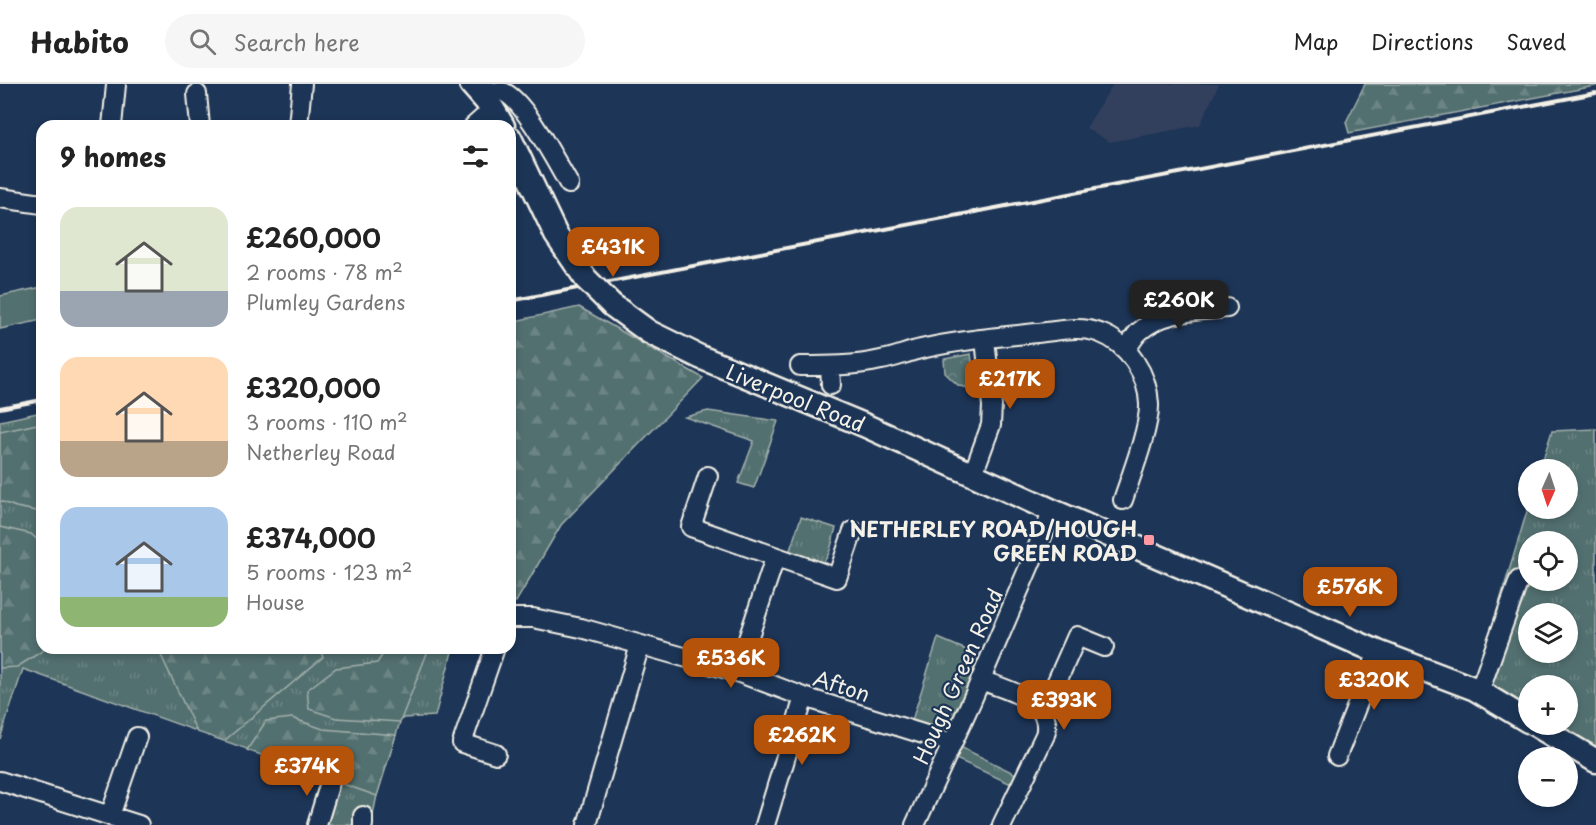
<!DOCTYPE html>
<html lang="en">
<head>
<meta charset="utf-8">
<style>
  :root { --surface:#fff; --page:#f6f6f6; --text:#222; --muted:#767676; --line:#e0e0e0; --accent:#b45309 }
  body { margin:0; font-family:"Playpen Sans",sans-serif; background:var(--page); color:var(--text); height:100vh; display:flex; flex-direction:column; font-size:22px; white-space:nowrap }
  * { box-sizing:border-box; margin:0 }
  p { font-size:20px; color:var(--muted) }
  .icon { flex:none; width:33px; height:33px; fill:none; stroke:currentColor; stroke-width:2; stroke-linecap:round; stroke-linejoin:round }
  .map { position:relative; flex:1; overflow:hidden }
  .panel { position:absolute; left:36px; top:36px; width:480px; height:534px; display:flex; flex-direction:column; background:var(--surface); border-radius:18px; box-shadow:0 3px 9px #0003 }
  .panel>* { flex:none }
  .needle { width:39px; rotate:183deg }
  .tools { position:absolute; left:1518px; top:375px; display:grid; gap:12px }
  .tools a { display:grid; place-items:center; width:60px; height:60px; border-radius:50%; background:var(--surface); box-shadow:0 3px 9px #0003; font-size:30px }
  .price { position:absolute; translate:-50% -51px; padding:0 14px; border-radius:12px; background:var(--accent); color:#fff; font-size:20px; line-height:39px; filter:drop-shadow(0 2px 3px #0008) }
  .price::after { content:''; position:absolute; left:50%; top:36px; width:18px; height:14px; margin-left:-9px; background:inherit; clip-path:polygon(0 0,100% 0,50% 100%) }
  .price.on { background:#222; color:#fff }
  ul { padding:0; list-style:none }
  li { display:flex; align-items:center; gap:18px; height:150px; padding:0 24px }
  li span { display:grid; place-items:center; flex:none; width:168px; height:120px; border-radius:18px; color:#555 }
  li>.icon { margin-inline-start:auto }
  span .icon { width:72px; height:72px; fill:#fffc; stroke-width:1 }
  li b { font-size:26px }
  h2 { display:flex; justify-content:space-between; align-items:center; height:72px; padding:0 24px; font-size:26px }
  header { display:flex; align-items:center; gap:36px; box-sizing:border-box; height:84px; padding:0 30px; background:var(--surface); border-bottom:2px solid var(--line) }
  header strong { font-size:28px }
  nav { display:flex; gap:33px; margin-inline-start:auto; font-size:21px }
  .search { width:420px; height:54px; background:var(--page); display:flex; align-items:center; gap:15px; box-sizing:border-box; padding:0 21px; border-radius:33px; color:var(--muted); font-size:22px }
  .map>svg:first-child { display:block }
  .built { fill:#31415d }
  .grass { fill:url(#grass-tufts); stroke:#a3b0ac; stroke-width:1.5; fill-rule:evenodd }
  .forest { fill:url(#forest-firs); stroke:#a3b0ac; stroke-width:1.5 }
  .park { fill:url(#park-crowns); stroke:#a3b0ac; stroke-width:1.5 }
  .garden { fill:#52706f; stroke:#a3b0ac; stroke-width:1.5 }
  .lines { fill:none; stroke-linecap:round; stroke-linejoin:round }
  .minor-casing { stroke:#f4f1e8; stroke-width:22 }
  .major-casing { stroke:#f4f1e8; stroke-width:27 }
  .minor { stroke:#1d3557; stroke-width:18 }
  .major { stroke:#1d3557; stroke-width:22 }
  .rail { stroke:#f4f1e8; stroke-width:4 }
  .major-bridge-casing { stroke:#f4f1e8; stroke-width:27; stroke-linecap:butt }
  .major-bridge { stroke:#1d3557; stroke-width:22 }
  .poi-dot { fill:#ff9aa2; stroke:#1d3557; stroke-width:2 }
  .labels { text-anchor:middle; dominant-baseline:central; stroke-width:4.5; stroke-linejoin:round; paint-order:stroke }
  .street-label { font-size:21px; fill:#f4f1e8; stroke:#1d3557 }
  .poi-label { font-size:21px; font-weight:bold; fill:#f4f1e8; stroke:#1d3557; text-anchor:end }
</style>
</head>
<body>
<header>
<strong>Habito</strong>
<div class="search"><svg class="icon" aria-label="search" viewBox="0 0 24 24"><circle cx="10" cy="10" r="6"/><path d="M15 15l6 6"/></svg>Search here</div>
<nav><a>Map</a><a>Directions</a><a>Saved</a></nav>
</header>
<div class="map">
<svg width="1596" height="741" viewBox="0 0 1596 741">
  <defs>
    <pattern id="grass-tufts" width="24" height="20" patternUnits="userSpaceOnUse" patternTransform="scale(1.5)"><rect width="24" height="20" fill="#52706f"/><path d="M3 7l-1-3M5 7V3M7 7l1-3M15 17l-1-3M17 17v-4M19 17l1-3" fill="none" stroke="#6c8584"/></pattern>
    <pattern id="forest-firs" width="22" height="20" patternUnits="userSpaceOnUse" patternTransform="scale(1.5)"><rect width="22" height="20" fill="#52706f"/><path d="M5 1l3.5 6h-7zM16 11l3.5 6h-7z" fill="#6c8584"/></pattern>
    <pattern id="park-crowns" width="20" height="18" patternUnits="userSpaceOnUse" patternTransform="scale(1.5)"><rect width="20" height="18" fill="#52706f"/><path d="M2 6a3 3 0 1 1 6 0M12 15a3 3 0 1 1 6 0" fill="none" stroke="#6c8584"/></pattern>
  </defs>
  <rect width="100%" height="100%" fill="#1d3557"/>
  <filter id="ink" filterUnits="userSpaceOnUse"><feTurbulence type="fractalNoise" baseFrequency=".0167" numOctaves="2"/><feDisplacementMap in="SourceGraphic" scale="12" xChannelSelector="R" yChannelSelector="G"/><feConvolveMatrix kernelMatrix="1 2 1 2 8 2 1 2 1" color-interpolation-filters="sRGB"/></filter>
  <g filter="url(#ink)">
    <!-- built -->
    <path class="built" d="M 1113,0 L 1219,0 L 1200,41 L 1110,58 L 1086,44 Z"/>
    <!-- grass -->
    <path class="grass" d="M 708,327 L 778,337 L 754,404 L 738,399 L 754,357 L 685,333 Z
      M 42,328 L 42,564 L 453,564 L 435,632 L 403,634 L 400,638 L 377,711 L 371,741 L 317,741 L 331,695 L 23,585 L 0,655 L 0,337 Z
      M 1596,345 L 1596,669 L 1547,641 L 1568,640 L 1568,602 L 1528,602 L 1528,630 L 1476,596 L 1528,424 L 1568,424 L 1568,386 L 1540,385 L 1552,347 ZM 1528,458 L 1568,458 L 1568,496 L 1528,496 ZM 1528,530 L 1568,530 L 1568,568 L 1528,568 Z
      M 801,433 L 836,444 C 832,455 831,475 820,480 L 789,469 Z
      M 938,554 L 990,576 L 952,659 L 1024,694 L 1020,704 L 947,671 L 952,660 L 909,646 Z"/>
    <!-- forest -->
    <path class="forest" d="M 1365,0 L 1596,0 L 1596,2 L 1349,49 L 1346,38 Z
      M 579,223 L 703,294 L 561,441 L 516,518 L 510,514 L 510,238 Z
      M 42,339 L 42,428 L 16,423 L 0,417 L 0,348 Z
      M 0,443 L 31,450 L 42,460 L 42,564 L 47,564 L 17,583 L 0,584 Z
      M 163,564 L 319,564 L 323,573 L 224,657 L 197,648 L 160,569 Z
      M 387,564 L 429,564 L 400,638 L 336,634 L 309,625 L 307,606 L 336,584 L 377,579 Z
      M 292,634 L 323,645 L 396,651 L 377,712 L 247,666 L 266,637 Z"/>
    <!-- park -->
    <path class="park" d="M 971,270 L 976,305 L 959,302 L 945,289 L 944,275 Z"/>
    <!-- garden -->
    <path class="garden" d="M 42,203 L 42,236 L 0,245 L 0,212 Z"/>
    <g class="lines">
      <defs>
        <path id="minor" d="M 484,0 L 480,9 C 487,9 497,6 503,8 C 523,14 557,80 569,100
          M 197,10 L 200,42
          M 112,42 L 116,1
          M 298,42 L 302,0
          M 474,42 L 493,25
          M 0,114 L 42,120
          M 1126,266 C 1130,260 1134,252 1140,247 C 1164,226 1198,227 1227,224
          M 800,282 C 827,282 855,282 881,276 C 895,274 907,268 921,265 C 959,256 999,253 1037,249 C 1058,247 1080,241 1100,249 C 1128,259 1148,291 1149,320 C 1150,343 1131,392 1123,416
          M 830,282 L 831,301
          M 973,390 L 991,341 L 992,322 L 985,255
          M 708,392 L 691,443 L 837,494 L 853,447
          M 510,534 L 533,534 L 581,544 L 737,588 L 804,613 L 952,659
          M 495,564 L 462,659 L 496,670
          M 737,588 L 775,474
          M 981,596 C 1005,606 1055,616 1045,651 L 1002,741
          M 1475,605 L 1483,597 L 1519,496
          M 1038,623 L 1054,604 L 1077,552 L 1104,563
          M 1337,672 L 1378,568
          M 0,697 L 139,741
          M 110,732 L 137,653
          M 317,741 L 331,695
          M 363,741 L 363,732
          M 587,741 L 640,561
          M 765,741 L 804,613
          M 915,741 L 972,616 L 1053,427"/>
        <path id="major" d="M 471,0 L 493,25 L 503,42
          M 510,54 L 556,151 L 586,195
          M 612,221 L 649,248 L 700,273 L 864,341 L 1053,427 L 1378,568 L 1475,605 L 1528,637
          M 1534,640 L 1596,677"/>
      </defs>
      <!-- minor casing -->
      <use href="#minor" class="minor-casing"/>
      <!-- major casing -->
      <use href="#major" class="major-casing"/>
      <!-- minor -->
      <use href="#minor" class="minor"/>
      <!-- major -->
      <use href="#major" class="major"/>
      <!-- rail -->
      <path class="rail" d="M 510,217 L 1596,9
        M 0,324 L 42,316"/>
      <defs>
        <path id="major-bridge" d="M 586,195 L 612,221"/>
      </defs>
      <!-- major-bridge casing -->
      <use href="#major-bridge" class="major-bridge-casing"/>
      <!-- major-bridge -->
      <use href="#major-bridge" class="major-bridge"/>
    </g>
  </g>
  <!-- markers -->
  <rect class="poi-dot" x="1143" y="450" width="12" height="12" rx="3"/>
  <g class="labels">
    <!-- street labels -->
    <g class="street-label">
      <text transform="translate(796 313) rotate(22)">Liverpool Road</text>
      <text transform="translate(957 592) rotate(-66)">Hough Green Road</text>
      <text transform="translate(842 601) rotate(18)">Afton</text>
    </g>
    <!-- poi labels -->
    <g class="poi-label">
      <text x="1137" y="444">NETHERLEY ROAD/HOUGH<tspan x="1137" dy="24">GREEN ROAD</tspan></text>
    </g>
  </g>
</svg>
<div class="tools">
<a><svg class="needle" viewBox="-14 -14 28 28"><path d="M0-13l5 13h-10z" fill="#e53935"/><path d="M0 13l5-13h-10z" fill="#767676"/></svg></a>
<a><svg class="icon" aria-label="locate" viewBox="0 0 24 24"><circle cx="12" cy="12" r="6"/><path d="M12 2v4M12 18v4M2 12h4M18 12h4"/></svg></a>
<a><svg class="icon" aria-label="layers" viewBox="0 0 24 24"><path d="M12 4l9 5-9 5-9-5zM3 14l9 5 9-5"/></svg></a>
<a>+</a>
<a>−</a>
</div>
<b class="price" style="left:613px;top:194px">£431K</b>
<b class="price on" style="left:1179px;top:247px">£260K</b>
<b class="price" style="left:1010px;top:326px">£217K</b>
<b class="price" style="left:1350px;top:534px">£576K</b>
<b class="price" style="left:731px;top:605px">£536K</b>
<b class="price" style="left:1374px;top:627px">£320K</b>
<b class="price" style="left:1064px;top:647px">£393K</b>
<b class="price" style="left:802px;top:682px">£262K</b>
<b class="price" style="left:307px;top:713px">£374K</b>
<section class="panel">
<h2>9 homes<svg class="icon" aria-label="filters" viewBox="0 0 24 24"><path d="M4 7h16M4 17h16"/><circle cx="9" cy="7" r="2"/><circle cx="15" cy="17" r="2"/></svg></h2>
<ul>
<li><span style="background:linear-gradient(#dfe7d0 70%,#9aa5b1 0)"><svg class="icon" aria-label="home" viewBox="0 0 24 24"><path d="M3 11l9-7 9 7M6 9v11h12V9"/></svg></span><div><b>£260,000</b><p>2 rooms · 78 m²</p><p>Plumley Gardens</p></div></li>
<li><span style="background:linear-gradient(#ffd9b3 70%,#b9a48a 0)"><svg class="icon" aria-label="home" viewBox="0 0 24 24"><path d="M3 11l9-7 9 7M6 9v11h12V9"/></svg></span><div><b>£320,000</b><p>3 rooms · 110 m²</p><p>Netherley Road</p></div></li>
<li><span style="background:linear-gradient(#a9c7e8 75%,#8fb573 0)"><svg class="icon" aria-label="home" viewBox="0 0 24 24"><path d="M3 11l9-7 9 7M6 9v11h12V9"/></svg></span><div><b>£374,000</b><p>5 rooms · 123 m²</p><p>House</p></div></li>
</ul>
</section>
</div>
</body>
</html>
